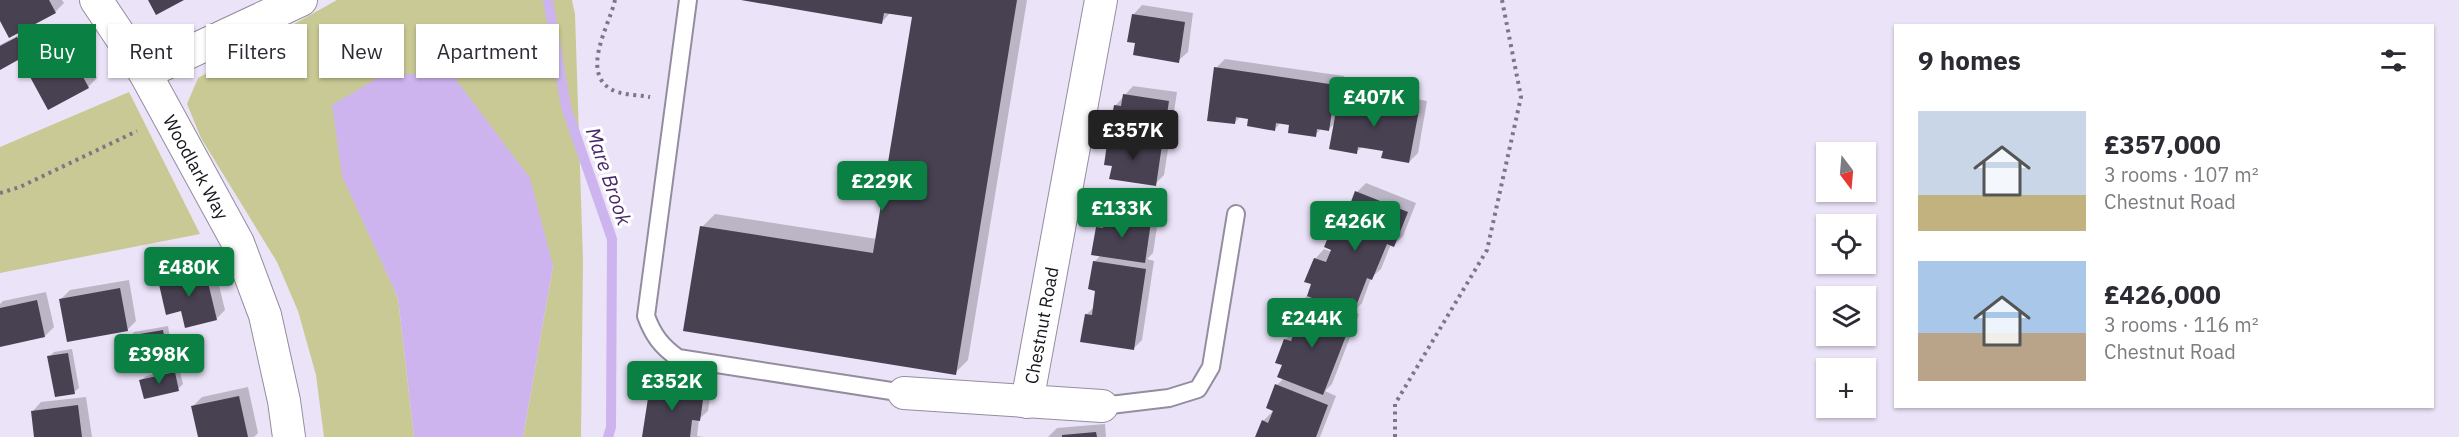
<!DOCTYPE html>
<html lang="en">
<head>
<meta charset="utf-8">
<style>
  :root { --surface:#fff; --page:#f2f2f3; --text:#2b2b33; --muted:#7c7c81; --accent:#0b8043 }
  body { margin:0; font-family:"IBM Plex Sans",sans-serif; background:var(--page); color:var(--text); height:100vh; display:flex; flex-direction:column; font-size:22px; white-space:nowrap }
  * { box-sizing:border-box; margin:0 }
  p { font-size:20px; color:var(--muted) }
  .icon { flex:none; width:33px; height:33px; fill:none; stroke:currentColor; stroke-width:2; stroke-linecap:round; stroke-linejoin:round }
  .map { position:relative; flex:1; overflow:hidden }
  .details { position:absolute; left:1894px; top:24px; width:540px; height:384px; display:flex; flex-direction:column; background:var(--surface); border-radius:0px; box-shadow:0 2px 4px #0004 }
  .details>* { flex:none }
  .banner { position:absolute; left:18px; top:24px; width:570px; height:54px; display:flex; gap:12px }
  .needle { width:39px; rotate:164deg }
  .tools { position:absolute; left:1816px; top:142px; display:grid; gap:12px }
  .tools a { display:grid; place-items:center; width:60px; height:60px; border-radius:0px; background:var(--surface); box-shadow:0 2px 4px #0004; font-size:30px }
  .price { position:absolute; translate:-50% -51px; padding:0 14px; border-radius:6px; background:var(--accent); color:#fff; font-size:20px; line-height:39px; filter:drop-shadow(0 2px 3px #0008) }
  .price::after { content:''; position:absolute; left:50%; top:36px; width:18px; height:14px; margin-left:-9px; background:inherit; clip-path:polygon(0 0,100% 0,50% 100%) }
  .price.active { background:#222; color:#fff }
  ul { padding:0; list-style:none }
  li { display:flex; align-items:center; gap:18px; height:150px; padding:0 24px }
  li span { display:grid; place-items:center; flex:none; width:168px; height:120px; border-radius:0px; color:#555 }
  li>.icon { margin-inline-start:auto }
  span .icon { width:72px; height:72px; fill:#fffc; stroke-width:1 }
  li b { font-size:26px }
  h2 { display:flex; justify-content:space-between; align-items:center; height:72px; padding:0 24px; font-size:26px }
  .chip { padding:0 21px; border-radius:0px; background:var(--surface); box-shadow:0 2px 4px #0004; font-size:21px; line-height:54px }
  .chip.active { background:var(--accent); color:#fff }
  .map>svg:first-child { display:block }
  .green { fill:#c9c995 }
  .water { fill:#cdb4ef }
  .shadow { fill:#0003 }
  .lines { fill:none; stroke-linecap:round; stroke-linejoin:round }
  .stream { stroke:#cdb4ef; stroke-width:10 }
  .building { fill:#484152 }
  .lane-casing { stroke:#948c9f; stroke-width:20 }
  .street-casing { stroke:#948c9f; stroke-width:34 }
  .path { stroke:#7c7785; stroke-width:4; stroke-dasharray:3 4.5; stroke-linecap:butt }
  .lane { stroke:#fff; stroke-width:16 }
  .street { stroke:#fff; stroke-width:32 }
  .labels { text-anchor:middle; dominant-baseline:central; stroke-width:6; stroke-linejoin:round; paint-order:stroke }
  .street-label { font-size:18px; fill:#17141c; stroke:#fff }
  .water-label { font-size:20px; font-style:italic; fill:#47266a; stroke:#fff }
</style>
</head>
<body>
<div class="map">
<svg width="2459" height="437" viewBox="0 0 2459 437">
  <rect width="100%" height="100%" fill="#ebe3f8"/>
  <!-- green -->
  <path class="green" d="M 337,0 L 572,0 L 575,14 L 583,260 L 581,437 L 523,437 L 553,266 L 343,176 L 398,298 L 414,437 L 324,437 L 316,375 L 298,311 L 277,262 L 201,138 L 187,104 L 198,78 Z
    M 129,92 L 200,234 L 0,273 L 0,147 Z"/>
  <!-- water -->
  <path class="water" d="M 451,73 L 530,178 L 553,266 L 523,437 L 414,437 L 398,298 L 342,176 L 332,105 L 383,75 Z"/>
  <!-- shadow -->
  <path class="shadow" d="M 0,0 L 62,0 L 64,3 L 55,12 L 0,18 Z
    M 743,0 L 1027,0 L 968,360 L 955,373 L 702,227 L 715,214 L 877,239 L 914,16 L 891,12 L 882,22 Z
    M 1142,5 L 1193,13 L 1188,52 L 1178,61 L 1136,42 L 1133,15 Z
    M 83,30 L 92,46 L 84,55 L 97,78 L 88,87 L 25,64 L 34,55 Z
    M 23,33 L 31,49 L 0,68 L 0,45 Z
    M 1225,59 L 1344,76 L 1342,95 L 1349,87 L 1427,101 L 1418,153 L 1409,162 L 1384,150 L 1363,146 L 1356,152 L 1335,123 L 1329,129 L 1322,128 L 1315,135 L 1290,123 L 1281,122 L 1275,129 L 1249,118 L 1241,116 L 1234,123 L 1216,68 Z
    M 1133,86 L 1177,92 L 1171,131 L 1166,136 L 1170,137 L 1164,175 L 1155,184 L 1113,165 L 1110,137 L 1115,133 L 1115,106 Z
    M 1366,183 L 1416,203 L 1403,236 L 1394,245 L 1391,244 L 1381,269 L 1371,278 L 1362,303 L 1353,312 L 1359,314 L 1332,384 L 1325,391 L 1336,396 L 1320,437 L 1257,437 L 1263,421 L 1274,410 L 1277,385 L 1284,378 L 1285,340 L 1296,329 L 1291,326 L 1300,303 L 1309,294 L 1313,283 L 1315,259 L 1324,249 L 1332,252 L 1335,224 L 1344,215 L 1347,216 L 1357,192 Z
    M 1115,207 L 1159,214 L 1153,253 L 1147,259 L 1154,261 L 1142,340 L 1133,349 L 1086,315 L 1095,306 L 1097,289 L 1094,262 L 1101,255 L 1097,228 Z
    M 213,261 L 225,310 L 216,319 L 182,309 L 160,281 L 169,272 Z
    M 129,280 L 136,321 L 127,330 L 61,299 L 70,290 Z
    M 46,292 L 54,327 L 45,336 L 0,341 L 0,304 L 3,301 Z
    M 168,326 L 173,357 L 168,362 L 130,337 L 134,332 Z
    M 72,349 L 79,388 L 74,392 L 49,357 L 54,352 Z
    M 179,368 L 183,384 L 178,389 L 141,380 L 146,376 Z
    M 661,376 L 712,384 L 708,411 L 699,419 L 697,436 L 704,437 L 644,437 L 652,386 Z
    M 248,387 L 258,433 L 254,437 L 200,437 L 193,406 L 202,397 Z
    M 86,397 L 92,437 L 36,437 L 32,412 L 41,402 Z
    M 1105,424 L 1106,437 L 1048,437 L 1057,428 Z"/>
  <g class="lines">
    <!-- stream -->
    <path class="stream" d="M 548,0 L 566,107 L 612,239 L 611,427 L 608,437"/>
  </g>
  <!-- building -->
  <path class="building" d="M 0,0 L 49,0 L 56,13 L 9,38 L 0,21 Z
    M 148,0 L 184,0 L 156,15 Z
    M 741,0 L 1017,0 L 956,375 L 683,331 L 700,226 L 873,253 L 912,17 L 884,13 L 882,24 Z
    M 1132,14 L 1185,22 L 1179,63 L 1133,55 L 1135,43 L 1127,42 Z
    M 17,37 L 27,55 L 0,70 L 0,46 Z
    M 74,38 L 84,57 L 75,62 L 89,88 L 48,110 L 23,64 Z
    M 1214,67 L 1336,85 L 1329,131 L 1317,129 L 1316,137 L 1288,133 L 1289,125 L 1276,123 L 1275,131 L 1247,126 L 1248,119 L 1236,117 L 1235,124 L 1207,121 Z
    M 1123,94 L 1169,101 L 1163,141 L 1109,133 L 1114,105 L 1121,106 Z
    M 1339,95 L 1419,110 L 1409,163 L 1381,158 L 1383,151 L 1358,147 L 1357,154 L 1329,149 Z
    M 1108,137 L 1162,145 L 1156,186 L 1109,179 L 1112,166 L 1104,165 Z
    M 1355,191 L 1408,212 L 1394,247 L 1387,244 L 1372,280 L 1367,278 L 1353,314 L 1307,296 L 1311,284 L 1304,282 L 1314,258 L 1326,262 L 1331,250 L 1324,247 L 1334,223 L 1348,228 L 1353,218 L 1346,215 Z
    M 1105,215 L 1151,222 L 1145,263 L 1091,255 L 1096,227 L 1103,228 Z
    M 1093,261 L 1146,269 L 1134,350 L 1080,342 L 1085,314 L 1092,315 L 1095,291 L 1088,289 Z
    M 205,270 L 217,320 L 185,328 L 181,311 L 166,315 L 158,280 Z
    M 120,288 L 128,331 L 67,342 L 59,299 Z
    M 37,300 L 45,337 L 0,347 L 0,308 Z
    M 1298,303 L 1351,323 L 1323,395 L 1277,377 L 1282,365 L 1275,363 L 1284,339 L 1291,341 L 1295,330 L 1289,327 Z
    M 163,330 L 169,363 L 134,370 L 128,336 Z
    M 68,353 L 75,394 L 55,397 L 47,356 Z
    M 175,372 L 179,391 L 144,399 L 139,380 Z
    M 1275,384 L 1328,405 L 1316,437 L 1255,437 L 1262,420 L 1268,423 L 1273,411 L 1266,408 Z
    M 650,385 L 704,393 L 700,421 L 692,420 L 690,437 L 642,437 Z
    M 239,396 L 248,437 L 198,437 L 191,406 Z
    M 78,405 L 82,437 L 34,437 L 31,411 Z
    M 1096,432 L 1097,437 L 1062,437 L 1062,435 Z"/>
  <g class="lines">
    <defs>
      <path id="lane" d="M 688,0 L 646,316 C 653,335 661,346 678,358 L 904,393
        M 1102,406 L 1169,398 L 1198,389 L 1211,367 L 1236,214"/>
      <g id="street">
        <path id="s1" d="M 96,0 L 145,73 L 238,243 L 265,315 L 284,401 L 289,437"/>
        <path d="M 145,73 L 301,0"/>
        <path d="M 904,393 L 1102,406"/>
        <path id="s2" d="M 1027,402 L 1101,0"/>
      </g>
    </defs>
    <!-- lane casing -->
    <use href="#lane" class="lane-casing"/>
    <!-- street casing -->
    <use href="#street" class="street-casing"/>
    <!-- path -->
    <path class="path" d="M 615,0 C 609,27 577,77 617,92 C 627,95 639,95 650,97
      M 0,193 L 20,187 L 137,131
      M 1395,437 L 1395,404 L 1487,250 L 1521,97 L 1502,0"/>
    <!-- lane -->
    <use href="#lane" class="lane"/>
    <!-- street -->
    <use href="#street" class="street"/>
  </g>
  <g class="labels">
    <!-- street labels -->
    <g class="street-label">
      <text stroke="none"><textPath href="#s1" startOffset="195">Woodlark Way</textPath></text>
      <text stroke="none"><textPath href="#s2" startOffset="78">Chestnut Road</textPath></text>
    </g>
    <!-- water labels -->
    <g class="water-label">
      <text transform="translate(609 176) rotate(71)">Mare Brook</text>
    </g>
  </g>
</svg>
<div class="tools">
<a><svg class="needle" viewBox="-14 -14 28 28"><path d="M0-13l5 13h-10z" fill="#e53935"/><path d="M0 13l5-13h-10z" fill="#7c7c81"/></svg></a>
<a><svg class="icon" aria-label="locate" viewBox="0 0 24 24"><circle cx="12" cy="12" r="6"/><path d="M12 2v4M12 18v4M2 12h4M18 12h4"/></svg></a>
<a><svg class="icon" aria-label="layers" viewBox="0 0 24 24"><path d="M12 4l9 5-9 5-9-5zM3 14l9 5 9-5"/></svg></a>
<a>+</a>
</div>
<b class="price" style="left:1374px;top:128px">£407K</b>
<b class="price active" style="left:1133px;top:161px">£357K</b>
<b class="price" style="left:882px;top:212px">£229K</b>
<b class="price" style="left:1122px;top:239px">£133K</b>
<b class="price" style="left:1355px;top:252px">£426K</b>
<b class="price" style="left:189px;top:298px">£480K</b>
<b class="price" style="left:1312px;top:349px">£244K</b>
<b class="price" style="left:159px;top:385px">£398K</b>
<b class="price" style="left:672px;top:412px">£352K</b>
<div class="banner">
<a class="chip active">Buy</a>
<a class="chip">Rent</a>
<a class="chip">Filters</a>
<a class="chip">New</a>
<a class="chip">Apartment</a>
</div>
<section class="details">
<h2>9 homes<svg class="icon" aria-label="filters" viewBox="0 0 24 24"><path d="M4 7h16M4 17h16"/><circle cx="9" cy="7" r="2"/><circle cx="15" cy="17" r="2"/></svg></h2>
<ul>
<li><span style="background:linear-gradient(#c9d6e8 70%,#c2b280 0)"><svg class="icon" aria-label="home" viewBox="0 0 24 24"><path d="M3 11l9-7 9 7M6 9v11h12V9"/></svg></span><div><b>£357,000</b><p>3 rooms · 107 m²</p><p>Chestnut Road</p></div></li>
<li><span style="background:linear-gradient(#a9c7e8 60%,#b9a48a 0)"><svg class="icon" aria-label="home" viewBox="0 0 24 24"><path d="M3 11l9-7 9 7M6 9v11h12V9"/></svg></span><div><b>£426,000</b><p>3 rooms · 116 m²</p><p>Chestnut Road</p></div></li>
</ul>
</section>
</div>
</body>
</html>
